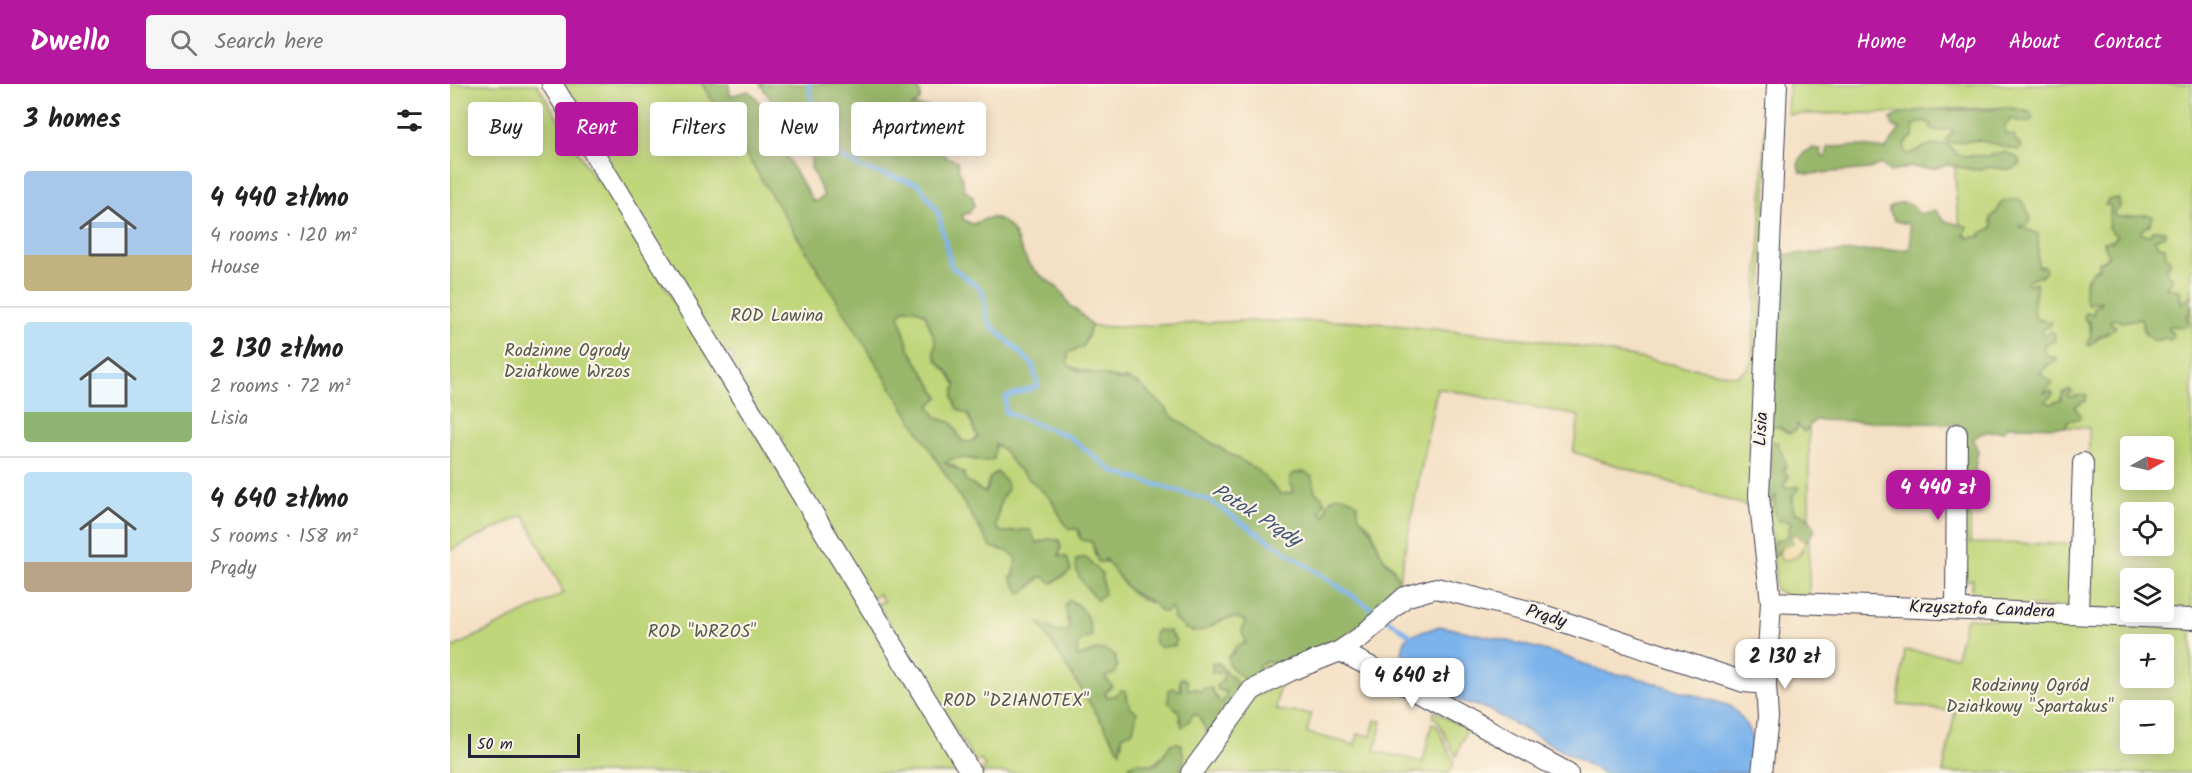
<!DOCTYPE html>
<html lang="en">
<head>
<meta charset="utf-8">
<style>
  :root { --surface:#fff; --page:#f6f6f6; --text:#222; --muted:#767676; --line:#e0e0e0; --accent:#b5179e }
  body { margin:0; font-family:Kalam,sans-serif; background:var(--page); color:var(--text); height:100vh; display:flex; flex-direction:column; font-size:22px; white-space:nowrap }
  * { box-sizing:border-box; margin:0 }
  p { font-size:20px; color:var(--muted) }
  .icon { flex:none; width:33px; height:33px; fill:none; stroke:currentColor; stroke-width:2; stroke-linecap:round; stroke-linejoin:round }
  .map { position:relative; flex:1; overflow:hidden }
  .sheet { display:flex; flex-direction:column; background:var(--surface); width:450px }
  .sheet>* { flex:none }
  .hud { position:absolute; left:18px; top:18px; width:570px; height:54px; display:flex; gap:12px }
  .needle { width:39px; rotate:82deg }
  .tools { position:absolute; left:1670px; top:352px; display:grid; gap:12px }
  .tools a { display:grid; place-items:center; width:54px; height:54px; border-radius:6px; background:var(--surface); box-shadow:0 3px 15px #0003; font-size:30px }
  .scale { position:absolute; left:18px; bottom:15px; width:112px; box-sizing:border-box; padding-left:6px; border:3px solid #22223b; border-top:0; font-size:16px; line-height:21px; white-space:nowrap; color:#22223b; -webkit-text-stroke:4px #fcf5e5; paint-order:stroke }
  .price { position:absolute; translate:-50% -51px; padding:0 14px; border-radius:12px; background:#fff; color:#222; font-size:20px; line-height:39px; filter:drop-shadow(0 2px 3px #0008) }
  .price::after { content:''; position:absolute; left:50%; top:36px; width:18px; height:14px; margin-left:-9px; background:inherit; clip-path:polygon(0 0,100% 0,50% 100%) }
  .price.selected { background:var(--accent); color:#fff }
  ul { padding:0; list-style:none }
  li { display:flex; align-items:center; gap:18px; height:150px; padding:0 24px }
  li+li { border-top:2px solid var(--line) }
  li span { display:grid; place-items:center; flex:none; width:168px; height:120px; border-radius:6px; color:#555 }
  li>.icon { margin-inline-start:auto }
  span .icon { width:72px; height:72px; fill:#fffc; stroke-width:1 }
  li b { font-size:26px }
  h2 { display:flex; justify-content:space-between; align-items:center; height:72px; padding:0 24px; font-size:26px }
  .tag { padding:0 21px; border-radius:6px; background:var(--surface); box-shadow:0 3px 15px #0003; font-size:21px; line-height:54px }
  .tag.selected { background:var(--accent); color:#fff }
  header { display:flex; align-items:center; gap:36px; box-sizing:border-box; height:84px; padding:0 30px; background:var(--accent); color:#fff }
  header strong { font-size:28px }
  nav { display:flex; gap:33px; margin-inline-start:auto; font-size:21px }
  .search { width:420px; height:54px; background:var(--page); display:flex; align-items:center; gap:15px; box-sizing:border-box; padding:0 21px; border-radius:6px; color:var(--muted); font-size:22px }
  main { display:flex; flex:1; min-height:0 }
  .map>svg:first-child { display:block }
  .green { fill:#c0d67a; stroke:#717c5a; stroke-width:1.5; fill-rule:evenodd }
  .forest { fill:#98b76a; stroke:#5d6c52; stroke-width:1.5; fill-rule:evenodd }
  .sand { fill:#eeda9e; stroke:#887e6c; stroke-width:1.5 }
  .water { fill:#7bb3eb; stroke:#4e6a93; stroke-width:1.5 }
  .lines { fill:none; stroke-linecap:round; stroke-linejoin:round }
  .stream { stroke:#7bb3eb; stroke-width:4.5 }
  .minor-casing { stroke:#423e50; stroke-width:22 }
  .minor { stroke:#fff; stroke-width:20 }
  .labels { text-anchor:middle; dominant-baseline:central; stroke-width:4.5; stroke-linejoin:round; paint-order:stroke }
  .park-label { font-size:18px; fill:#51584e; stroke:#fcf5e5 }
  .street-label { font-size:18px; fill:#22223b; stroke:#fcf5e5 }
  .water-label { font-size:20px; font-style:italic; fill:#415579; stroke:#fcf5e5 }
</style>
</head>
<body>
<header>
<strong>Dwello</strong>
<div class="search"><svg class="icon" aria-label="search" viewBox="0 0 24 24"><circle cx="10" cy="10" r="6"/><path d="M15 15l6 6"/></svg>Search here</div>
<nav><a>Home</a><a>Map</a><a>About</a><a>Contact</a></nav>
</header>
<main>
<section class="sheet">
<h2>3 homes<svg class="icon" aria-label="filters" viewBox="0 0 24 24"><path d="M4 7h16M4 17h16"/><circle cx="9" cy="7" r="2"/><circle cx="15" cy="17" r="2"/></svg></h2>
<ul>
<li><span style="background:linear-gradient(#a9c7e8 70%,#c2b280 0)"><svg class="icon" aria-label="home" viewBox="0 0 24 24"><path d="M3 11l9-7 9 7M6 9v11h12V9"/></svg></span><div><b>4 440 zł/mo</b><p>4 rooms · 120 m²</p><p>House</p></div></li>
<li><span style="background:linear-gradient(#bfe0f5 75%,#8fb573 0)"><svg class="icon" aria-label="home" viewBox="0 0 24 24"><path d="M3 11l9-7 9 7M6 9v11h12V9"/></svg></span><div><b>2 130 zł/mo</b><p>2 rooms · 72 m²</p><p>Lisia</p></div></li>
<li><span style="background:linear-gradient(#bfe0f5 75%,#b9a48a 0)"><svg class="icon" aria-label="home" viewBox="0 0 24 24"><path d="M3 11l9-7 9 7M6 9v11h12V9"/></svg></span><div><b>4 640 zł/mo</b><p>5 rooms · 158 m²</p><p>Prądy</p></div></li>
</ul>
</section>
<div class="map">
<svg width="1742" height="689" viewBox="0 0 1742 689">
  <rect width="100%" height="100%" fill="#fcf5e5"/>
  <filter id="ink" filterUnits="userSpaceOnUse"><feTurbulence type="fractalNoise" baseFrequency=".0167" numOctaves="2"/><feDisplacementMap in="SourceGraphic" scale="12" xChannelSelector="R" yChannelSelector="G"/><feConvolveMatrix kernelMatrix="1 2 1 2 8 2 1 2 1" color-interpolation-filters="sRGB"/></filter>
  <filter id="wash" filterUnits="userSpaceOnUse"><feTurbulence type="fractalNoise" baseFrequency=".008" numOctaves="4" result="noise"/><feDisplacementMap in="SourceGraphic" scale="24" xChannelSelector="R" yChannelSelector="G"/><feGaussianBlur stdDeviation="1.35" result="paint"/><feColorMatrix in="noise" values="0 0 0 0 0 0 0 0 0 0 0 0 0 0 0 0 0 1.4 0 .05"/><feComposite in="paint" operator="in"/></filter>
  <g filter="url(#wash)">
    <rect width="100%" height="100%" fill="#f4e0c4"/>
    <!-- green -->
    <path class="green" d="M 0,0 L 87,0 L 145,96 L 149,94 L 512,689 L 0,689 L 0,565 L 114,509 L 74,431 L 0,466 Z
      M 105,0 L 252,0 L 541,462 L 559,468 L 566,473 L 564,492 L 561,493 L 580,504 L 590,493 L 594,493 L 603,499 L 616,490 L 609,472 L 611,463 L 599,455 L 586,459 L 580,446 C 570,445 561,449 551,448 L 546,443 L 551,415 L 556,398 L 547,388 L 539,395 L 535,409 L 515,396 L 506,383 L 494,378 L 507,372 L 527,376 L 543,370 L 545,360 L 553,365 L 564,381 L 601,415 L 616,442 L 620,445 L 629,445 L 628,452 L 642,458 L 645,472 C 663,477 668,497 681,508 C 691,517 708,522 721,522 L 724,531 L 735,545 C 741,545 749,548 754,545 C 770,539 778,528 795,537 L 792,548 L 796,558 L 787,562 L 778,573 L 780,582 L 809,582 L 816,577 L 827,579 L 836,587 L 788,609 L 785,595 L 776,589 L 769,579 L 762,580 L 762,588 L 773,589 L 774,591 L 769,606 L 777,608 L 772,621 L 763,607 L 747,607 L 744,604 L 737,606 L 737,597 L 733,594 L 729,601 L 731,607 L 726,605 L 724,624 L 729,627 L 730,638 L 739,637 L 743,630 L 748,631 L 758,650 L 738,689 L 729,689 L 734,676 L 733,668 L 715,668 C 702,689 698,674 680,682 L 684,689 L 532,689 L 532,686 L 535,683 L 531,675 L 526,679 L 427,519 L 434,518 L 429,510 L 421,514 L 327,358 L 333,354 L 329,348 L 323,352 L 278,279 L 285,275 L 280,268 L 273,272 ZM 630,474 L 636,474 L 652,490 L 647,516 L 635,501 L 626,476 ZM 619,516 L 627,520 L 642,552 L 635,553 L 628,558 L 626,565 L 628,573 L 643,567 L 665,571 L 667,582 L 664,590 L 654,593 L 662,602 L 656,608 L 656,613 L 665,612 L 674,607 L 680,623 L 676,650 L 672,651 L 672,660 L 591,540 L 610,549 L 620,545 L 617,536 Z
      M 1317,0 L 1321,0 L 1303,407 L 1299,412 L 1304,424 L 1123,368 L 1129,332 L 987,304 L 949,497 L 943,483 L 932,472 L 921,444 L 909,433 L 878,420 L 874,433 L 844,406 L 841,409 L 830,411 L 809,387 L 755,355 L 720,331 L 715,323 L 677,295 C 666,296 629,286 617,281 L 618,269 L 638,253 L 641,242 L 666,243 L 792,237 L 905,237 L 1090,256 L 1287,292 L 1298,285 L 1302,274 L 1310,154 Z
      M 1339,0 L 1742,0 L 1742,211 L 1733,220 L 1731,220 L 1730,206 L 1718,205 L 1716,204 L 1718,201 L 1716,182 L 1720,180 L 1715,172 L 1715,166 L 1705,159 L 1704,156 L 1715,147 L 1703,146 L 1701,151 L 1693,152 L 1691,149 L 1692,145 L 1699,141 L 1686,132 L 1674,135 L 1665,132 L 1663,129 L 1670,123 L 1669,116 L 1658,116 L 1661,122 L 1658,144 L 1667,152 L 1663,157 L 1653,158 L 1659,171 L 1637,194 L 1639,220 L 1651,217 L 1645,232 L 1642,229 L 1636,229 L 1643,259 L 1649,253 L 1658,249 L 1662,234 L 1672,238 L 1691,234 L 1695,251 L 1721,247 L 1718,245 L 1719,242 L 1729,243 L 1737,237 L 1742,219 L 1742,529 L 1713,528 L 1713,495 L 1680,495 L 1680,527 L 1636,525 L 1639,344 L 1616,343 L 1617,337 L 1630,331 L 1624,323 L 1635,317 L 1637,311 L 1619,313 L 1616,311 L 1620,305 L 1611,316 L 1600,320 L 1595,317 L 1601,312 L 1594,308 L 1599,296 L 1590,289 L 1606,274 L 1599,273 L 1593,266 L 1593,262 L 1597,259 L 1596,251 L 1593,251 L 1592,246 L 1601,238 L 1586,235 L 1583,225 L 1586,198 L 1578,201 L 1576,199 L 1584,193 L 1593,191 L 1591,183 L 1587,183 L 1588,150 L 1565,141 L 1548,126 L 1541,134 L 1542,144 L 1532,152 L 1519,154 C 1504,144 1506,100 1505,82 L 1525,86 L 1540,83 L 1561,86 L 1566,82 L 1569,75 L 1556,68 L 1536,72 L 1456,70 L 1454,61 L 1463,41 L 1474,37 L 1501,45 L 1504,48 L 1499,51 L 1500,59 C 1516,56 1544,54 1557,64 L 1569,59 L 1555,50 L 1554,43 L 1561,35 L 1573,38 L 1557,23 C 1525,26 1490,22 1459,29 L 1337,30 ZM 1680,363 L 1713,363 L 1713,396 L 1680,396 ZM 1680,429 L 1713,429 L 1713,462 L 1680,462 Z
      M 454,225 L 466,225 L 475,230 L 486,258 L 484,269 L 487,277 L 498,288 L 507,301 L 504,307 L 518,330 L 528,353 L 521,358 L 512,357 L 502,339 L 487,334 L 479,322 L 489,313 L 459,265 L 449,231 Z
      M 1346,339 L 1354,348 L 1359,344 L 1359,434 L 1353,432 L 1350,429 L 1344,429 L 1343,409 L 1333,402 L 1335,397 L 1335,379 L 1330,368 L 1321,358 L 1316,343 L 1329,343 L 1333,346 Z
      M 1513,396 L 1520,402 L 1520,459 L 1628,460 L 1623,517 L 1614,523 L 1536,521 L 1520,514 L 1523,495 L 1516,497 Z
      M 1326,410 L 1324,419 L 1332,437 L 1341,437 L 1337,454 L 1331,456 L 1323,461 L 1318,422 Z
      M 1359,455 L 1359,513 L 1336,512 L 1325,505 L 1324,473 L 1329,469 L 1332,477 L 1351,470 L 1355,458 Z
      M 1516,534 L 1742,544 L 1742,689 L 1493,689 L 1505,628 L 1448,620 L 1455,566 L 1506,573 ZM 1680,561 L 1713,561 L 1713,594 L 1680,594 ZM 1680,627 L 1713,627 L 1713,660 L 1680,660 Z
      M 846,592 L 829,604 L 826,626 L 861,630 L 857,649 L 905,661 L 908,650 L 921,652 L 925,636 L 932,637 L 925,667 L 973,678 L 982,639 L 986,640 L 1004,678 L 1000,689 L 750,689 L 797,616 Z
      M 984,627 L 1017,645 L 1006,673 L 987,635 L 983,634 Z"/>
    <!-- forest -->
    <path class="forest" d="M 252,0 L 279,0 L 280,12 L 298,7 L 306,13 L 346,90 L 364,118 L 374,112 L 361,83 L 361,74 L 356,71 L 355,63 L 334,42 L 331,37 L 330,29 L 310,0 L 463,0 L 471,10 L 470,17 L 462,22 L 479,23 L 481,36 C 495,47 505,47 493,68 L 494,72 L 507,77 C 508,88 514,94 514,105 L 523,113 L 524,121 L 519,129 L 512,131 L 514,136 L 522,140 C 531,138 539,131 548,135 C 567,143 568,165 579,180 C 589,193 601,197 611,207 C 615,212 617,218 621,222 C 630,229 635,233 641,242 L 633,263 L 618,269 L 618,281 L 630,287 L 655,291 L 668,296 L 677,295 L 689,300 L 715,323 L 720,331 L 755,355 L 809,387 L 830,410 L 841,409 L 844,406 L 840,400 L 840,394 L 844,389 L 855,388 L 862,393 L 865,408 L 870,411 L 875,418 L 870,428 L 874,433 C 877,429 876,424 878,420 C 885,406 899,413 907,420 L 909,433 C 926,447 923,457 933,473 C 939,483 945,483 948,496 C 950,504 944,511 944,519 L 843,592 L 827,579 L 816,577 L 809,582 L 809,593 L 802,602 L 780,582 L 778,573 L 784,569 L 787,562 L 796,559 L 792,548 L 795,537 C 770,524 760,552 742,547 C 734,546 728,538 722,533 L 724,531 L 721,523 L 716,528 L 711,528 L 703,519 L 680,507 L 655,475 L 653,478 L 648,478 L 642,458 L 631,456 L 628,445 L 620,445 L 616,442 L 601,415 L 564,381 L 553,365 L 545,360 L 544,375 C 526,382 514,366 495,379 L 514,389 L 515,396 L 535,409 L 538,405 L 539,395 L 547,388 L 556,398 L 558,406 C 548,415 548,430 546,443 L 551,448 C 561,449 570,445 580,446 L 587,459 L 599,455 L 609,456 L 611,463 L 609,472 L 617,473 L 621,487 L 602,499 L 594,493 L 590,493 L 571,510 L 560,493 L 564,492 L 566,473 L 559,468 L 541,463 ZM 454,225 L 466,225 L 475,230 L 486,258 L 484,269 L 487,277 L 498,288 L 506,301 L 503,313 L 507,325 L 518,330 L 528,353 L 521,358 L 511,357 L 502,339 L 487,334 L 479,322 L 489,313 L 459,265 L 449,231 Z
      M 1557,23 L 1579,28 L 1583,34 L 1580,38 L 1573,38 L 1561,35 L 1554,43 L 1555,50 L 1564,51 L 1565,56 L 1572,63 L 1568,66 L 1528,56 L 1500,59 L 1496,56 L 1503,48 L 1501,45 L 1487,47 L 1481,44 L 1480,40 L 1474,37 L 1464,41 L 1463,53 L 1458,56 L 1454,61 L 1456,70 L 1459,70 L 1476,62 L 1497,60 L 1507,70 L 1513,72 L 1536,72 L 1556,68 L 1569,75 L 1570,80 L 1562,86 L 1540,83 L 1525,86 L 1498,81 L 1482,85 L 1461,83 L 1440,88 L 1431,80 L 1419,85 L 1358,90 L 1350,88 L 1348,81 C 1352,70 1358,60 1371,66 L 1372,72 L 1376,74 L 1378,63 L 1411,62 L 1436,65 L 1450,45 L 1443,42 L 1441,35 C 1460,21 1514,27 1538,26 C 1544,25 1551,24 1557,23 Z
      M 1569,115 L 1575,121 L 1581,135 L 1577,141 L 1568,142 L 1588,150 L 1588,183 L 1594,182 L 1596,187 L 1593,191 L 1584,193 L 1576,199 L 1578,201 L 1586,198 C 1588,211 1579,222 1586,235 L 1601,238 L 1600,242 L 1592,246 L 1593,251 L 1596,251 L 1601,247 L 1604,249 L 1605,257 L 1595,260 L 1593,266 L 1599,273 L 1607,274 L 1606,279 L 1599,279 L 1590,289 L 1603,299 L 1594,308 L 1602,307 L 1603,310 L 1595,317 L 1600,320 L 1611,316 L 1612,309 L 1620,305 L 1622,308 L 1617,311 L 1619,313 L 1637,311 L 1635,317 L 1624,323 L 1631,331 L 1630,334 L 1617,337 L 1616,343 L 1558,342 L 1553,347 C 1541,348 1531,346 1523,356 L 1528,367 L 1525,384 L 1528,396 L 1524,401 L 1520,402 L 1513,396 L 1507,340 L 1365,336 L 1354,348 L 1347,340 L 1347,346 L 1339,349 L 1329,343 L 1316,343 L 1325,171 L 1459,165 L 1461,156 L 1459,140 L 1445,137 L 1438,125 C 1450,115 1461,117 1469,130 L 1485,126 L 1494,137 L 1517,142 L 1514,151 L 1520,154 L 1532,152 L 1530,150 L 1542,144 L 1541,134 L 1548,126 L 1551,118 Z
      M 1663,115 L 1669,115 L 1670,123 L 1663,129 L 1665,132 C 1678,136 1690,128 1703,132 L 1701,139 L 1693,145 L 1691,149 L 1693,151 L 1700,151 L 1703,146 L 1715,147 L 1715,152 L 1711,152 L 1704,156 L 1708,162 L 1715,163 L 1716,172 L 1720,175 L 1719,181 L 1716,182 L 1717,190 L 1723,194 L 1716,204 L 1730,206 L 1731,220 L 1742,211 L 1741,226 L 1737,233 L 1739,238 L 1738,241 L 1733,243 L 1719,242 L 1718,245 L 1723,251 L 1720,256 L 1715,254 C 1698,263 1694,247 1691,234 L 1672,238 L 1662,234 L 1660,239 L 1666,242 L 1663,246 L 1649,253 L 1639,262 L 1637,260 L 1641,250 L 1640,238 L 1636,237 L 1634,234 L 1636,229 L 1644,230 L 1644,223 L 1651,221 L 1651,217 L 1637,220 C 1631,206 1635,191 1649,183 L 1648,178 L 1655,176 L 1659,171 L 1653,158 L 1663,157 L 1667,152 L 1658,144 L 1661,122 L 1655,121 L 1658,116 Z
      M 1321,358 L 1327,358 L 1336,379 L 1334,387 L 1339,393 L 1333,402 L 1335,404 L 1348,402 L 1349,404 L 1342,412 L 1344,429 C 1356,429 1361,435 1365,446 L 1357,456 L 1353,456 L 1344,450 L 1341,452 L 1343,460 L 1333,462 L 1324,473 L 1321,463 L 1326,457 L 1337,454 L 1341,438 L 1327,436 L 1324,425 L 1326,410 L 1318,422 L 1319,395 L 1324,391 L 1319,382 Z
      M 631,474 L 636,474 L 652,490 L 654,510 L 647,516 C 636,502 625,495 626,476 Z
      M 619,516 C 635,523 639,536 642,552 C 629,554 625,560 628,573 C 645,568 647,560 665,571 L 667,582 L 664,590 L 655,593 L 662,602 L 655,609 L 656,613 L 665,612 L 670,606 L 675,607 L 680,623 L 687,628 L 683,647 L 672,652 L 670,667 L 589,539 L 610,549 L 620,545 L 615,521 Z
      M 707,546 L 719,547 L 726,557 L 725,562 L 710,563 L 705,559 L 704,550 Z
      M 766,579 L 768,579 L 776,589 L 785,595 L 788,609 L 758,650 L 748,631 L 743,630 L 739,637 L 732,643 L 729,627 L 718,618 L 719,606 L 724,604 L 731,607 L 730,595 L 733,594 L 737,597 L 738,606 L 744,604 L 749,607 L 755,604 L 761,604 L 765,613 L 772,620 L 777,608 L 769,606 L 766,602 L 773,596 L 774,591 L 773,589 L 762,588 L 762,581 Z
      M 726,659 L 731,660 L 734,676 L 729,689 L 684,689 L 679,682 L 688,678 L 702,682 L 708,679 L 721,660 Z"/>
    <!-- sand -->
    <path class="sand" d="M 1344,449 L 1353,456 L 1357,456 C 1348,470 1352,474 1332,477 L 1329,469 L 1333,462 L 1343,460 L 1341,452 Z"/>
    <!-- water -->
    <path class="water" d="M 989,542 C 1029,550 1068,558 1107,570 C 1131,577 1153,591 1178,591 L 1280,622 C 1300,639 1309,663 1301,689 L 1153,689 L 1039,626 C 1025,619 1009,618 995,612 C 976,604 965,590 952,575 C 952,543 966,553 989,542 Z"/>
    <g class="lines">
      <!-- stream -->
      <path class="stream" d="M 359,0 L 364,37 L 374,63 L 411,84 L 469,100 L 488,128 L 501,182 L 532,206 L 538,238 L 583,281 L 588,302 L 556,313 L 555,328 L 618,352 L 664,388 L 758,416 L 930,530
        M 937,535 L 960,551"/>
    </g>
  </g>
  <g filter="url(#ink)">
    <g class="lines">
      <defs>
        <path id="minor" d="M 102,0 L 521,689
          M 1321,518 L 1742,535
          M 1506,525 L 1507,350
          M 1628,529 L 1633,379
          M 890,567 L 912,552 L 955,513 L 986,504 L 1087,529 L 1294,598 L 1316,600
          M 741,689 L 802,606 L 840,587 L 890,567 L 967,607 L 1118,689
          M 1312,689 L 1318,634 L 1316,600 L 1321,518 L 1309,412 L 1327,0"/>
      </defs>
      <!-- minor casing -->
      <use href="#minor" class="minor-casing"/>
      <!-- minor -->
      <use href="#minor" class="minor"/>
    </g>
  </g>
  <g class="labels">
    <!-- park labels -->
    <g class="park-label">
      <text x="327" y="232">ROD Lawina</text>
      <text x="117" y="267">Rodzinne Ogrody<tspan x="117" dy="21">Działkowe Wrzos</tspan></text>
      <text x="252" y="548">ROD "WRZOS"</text>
      <text x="1580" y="602">Rodzinny Ogród<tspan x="1580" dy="21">Działkowy "Spartakus"</tspan></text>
      <text x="566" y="617">ROD "DZIANOTEX"</text>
    </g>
    <!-- street labels -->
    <g class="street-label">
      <text transform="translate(1312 345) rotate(-87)">Lisia</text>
      <text transform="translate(1532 526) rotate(2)">Krzysztofa Candera</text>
      <text transform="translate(1096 533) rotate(17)">Prądy</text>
    </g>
    <!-- water labels -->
    <g class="water-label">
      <text transform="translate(806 432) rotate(32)">Potok Prądy</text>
    </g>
  </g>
</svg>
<div class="tools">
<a><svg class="needle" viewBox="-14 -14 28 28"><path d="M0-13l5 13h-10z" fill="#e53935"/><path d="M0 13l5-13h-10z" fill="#767676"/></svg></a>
<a><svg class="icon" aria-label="locate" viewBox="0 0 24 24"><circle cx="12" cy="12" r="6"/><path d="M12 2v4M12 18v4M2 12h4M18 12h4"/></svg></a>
<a><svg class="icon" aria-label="layers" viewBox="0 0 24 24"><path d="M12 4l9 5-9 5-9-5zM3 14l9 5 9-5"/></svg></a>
<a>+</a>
<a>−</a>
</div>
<div class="scale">50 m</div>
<b class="price selected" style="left:1488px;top:437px">4 440 zł</b>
<b class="price" style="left:1335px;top:606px">2 130 zł</b>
<b class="price" style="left:962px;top:625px">4 640 zł</b>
<div class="hud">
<a class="tag">Buy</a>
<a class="tag selected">Rent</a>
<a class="tag">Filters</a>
<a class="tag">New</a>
<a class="tag">Apartment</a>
</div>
</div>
</main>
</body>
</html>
